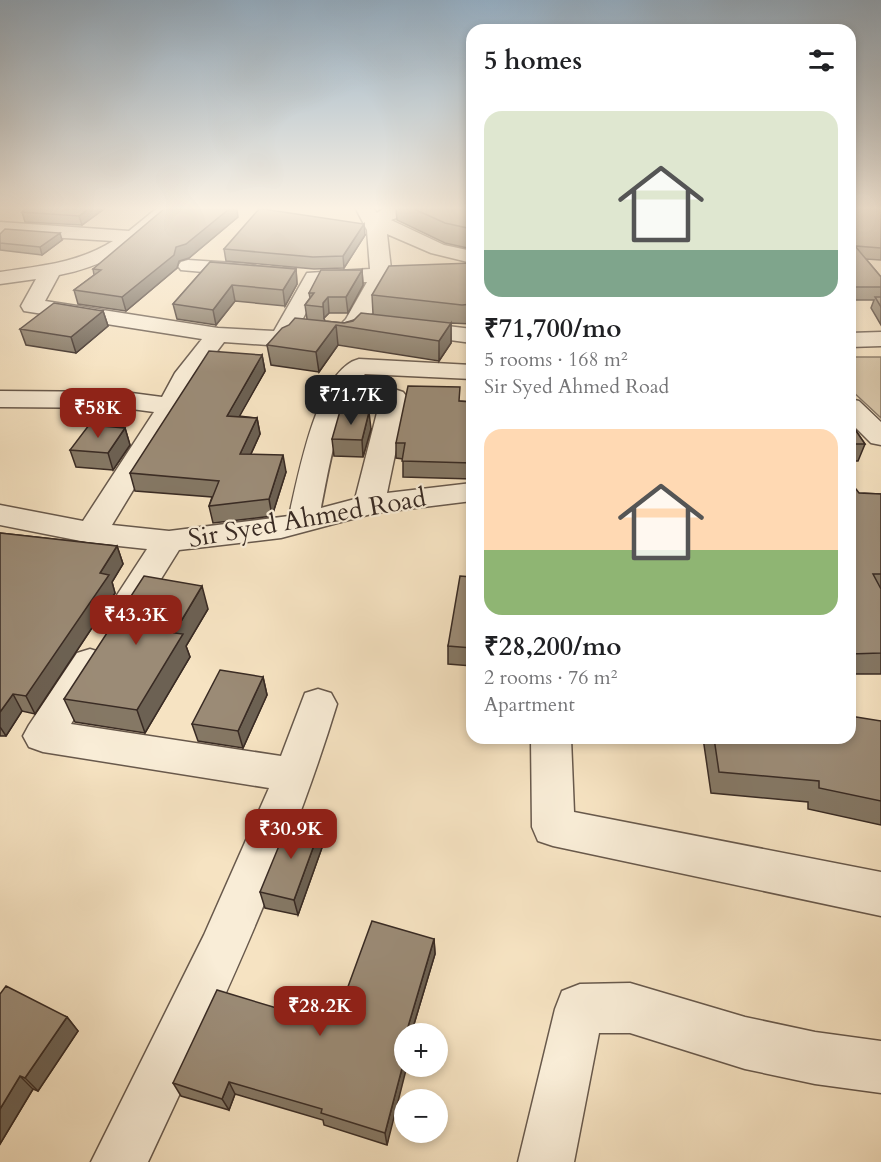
<!DOCTYPE html>
<html lang="en">
<head>
<meta charset="utf-8">
<style>
  :root { --surface:#fff; --page:#f2f2f2; --text:#202124; --muted:#757577; --accent:#8f2418 }
  body { margin:0; font-family:Cardo,serif; background:var(--page); color:var(--text); height:100vh; display:flex; flex-direction:column; font-size:22px; white-space:nowrap }
  * { box-sizing:border-box; margin:0 }
  p { font-size:20px; color:var(--muted) }
  .icon { flex:none; width:33px; height:33px; fill:none; stroke:currentColor; stroke-width:2; stroke-linecap:round; stroke-linejoin:round }
  .map { position:relative; flex:1; overflow:hidden }
  .panel { position:absolute; left:466px; top:24px; width:390px; height:720px; display:flex; flex-direction:column; background:var(--surface); border-radius:18px; box-shadow:0 3px 9px #0003 }
  .panel>* { flex:none }
  .tools { position:absolute; left:394px; top:1023px; display:grid; gap:12px }
  .tools a { display:grid; place-items:center; width:54px; height:54px; border-radius:50%; background:var(--surface); box-shadow:0 3px 9px #0003; font-size:30px }
  .price { position:absolute; translate:-50% -51px; padding:0 14px; border-radius:12px; background:var(--accent); color:#fff; font-size:20px; line-height:39px; filter:drop-shadow(0 2px 3px #0008) }
  .price::after { content:''; position:absolute; left:50%; top:36px; width:18px; height:14px; margin-left:-9px; background:inherit; clip-path:polygon(0 0,100% 0,50% 100%) }
  .price.on { background:#222; color:#fff }
  ul { padding:0; list-style:none }
  li { display:grid; align-content:center; gap:12px; height:318px; padding:0 18px }
  li span { display:grid; place-items:center; height:186px; border-radius:18px; color:#555 }
  li>.icon { margin-inline-start:auto }
  span .icon { width:108px; height:108px; fill:#fffc; stroke-width:1 }
  li b { font-size:26px }
  h2 { display:flex; justify-content:space-between; align-items:center; height:72px; padding:0 18px; font-size:26px }
  .map>svg:first-child { display:block }
  .green { fill:#d6c4a7; stroke:#887866; stroke-width:1.5 }
  .lines { fill:none; stroke-linecap:round; stroke-linejoin:round }
  .minor-casing { stroke:#68594c; stroke-width:3 }
  .minor { fill:#f9edd7; fill-rule:evenodd }
  .wall { fill:#857865; stroke:#392b24; stroke-width:1.5 }
  .shaded-wall { fill:#6c6153; stroke:#392b24; stroke-width:1.5 }
  .building { fill:#9b8b76; stroke:#392b24; stroke-width:1.5 }
  .labels { text-anchor:middle; dominant-baseline:central; stroke-width:4.5; stroke-linejoin:round; paint-order:stroke }
  .street-label { font-size:26px; fill:#392b24; stroke:#f9edd7 }
</style>
</head>
<body>
<div class="map">
<svg width="881" height="1162" viewBox="0 0 881 1162">
  <rect width="100%" height="100%" fill="#f6e3c2"/>
  <filter id="stains"><feTurbulence type="fractalNoise" baseFrequency=".00333" numOctaves="4"/><feColorMatrix values="0 0 0 0 .2 0 0 0 0 .09 0 0 0 0 .02 0 0 0 .5 -.17"/></filter>
  <radialGradient id="worn" r=".72"><stop offset=".6" stop-color="#630" stop-opacity="0"/><stop offset="1" stop-color="#630" stop-opacity=".3"/></radialGradient>
  <!-- green -->
  <path class="green" d="M 851,357 L 881,357 L 881,418 L 851,390 Z"/>
  <g class="lines">
    <defs>
      <path id="minor" d="M 156,209 L 177,209 C 172,217 163,222 156,228 C 127,252 96,268 59,275 L 45,301 L 218,328 L 274,331 L 307,273 L 370,269 L 367,230 L 356,209 L 374,209 L 377,213 L 383,209 L 411,209 L 409,213 L 391,220 L 444,245 L 472,251 L 472,263 L 431,253 L 387,234 L 391,269 L 435,270 L 438,274 L 435,278 L 389,281 C 381,297 368,330 353,339 C 345,344 329,339 320,337 L 316,332 L 320,327 L 339,326 L 346,319 L 367,282 L 321,283 L 290,344 L 282,346 L 224,342 L 196,379 L 184,406 L 112,525 L 169,531 L 289,516 C 298,478 317,369 359,359 L 472,365 L 472,379 L 365,374 C 340,397 328,473 321,508 L 355,499 L 381,397 L 385,392 L 394,389 L 403,392 L 407,397 L 387,493 L 472,483 L 472,501 L 375,513 L 281,538 L 179,550 L 133,624 L 121,627 L 109,624 L 104,615 L 147,549 L 91,543 L 0,525 L 0,505 L 83,521 L 154,412 L 124,408 L 0,407 L 0,391 L 124,392 L 162,397 L 175,373 L 202,339 L 24,311 L 21,306 L 36,279 L 0,284 L 0,272 C 40,266 78,263 113,241 L 0,234 L 0,222 L 129,231 Z
        M 188,260 L 249,264 L 256,266 L 259,270 L 256,274 L 249,276 L 181,270 L 178,266 L 181,262 Z
        M 406,321 L 472,329 L 472,343 L 398,333 L 394,328 L 398,323 Z
        M 881,332 L 881,346 L 850,347 L 850,333 Z
        M 850,399 L 859,401 L 881,422 L 881,445 L 871,443 L 850,422 Z
        M 90,649 L 103,653 L 108,663 L 71,724 L 281,756 L 305,693 L 318,689 L 331,693 L 337,704 C 289,862 218,1012 148,1162 L 91,1162 L 204,935 L 269,788 L 43,752 L 29,747 L 23,736 L 29,725 L 77,653 Z
        M 531,738 L 571,738 L 574,812 L 881,872 L 881,916 L 553,846 L 538,841 L 532,827 Z
        M 630,983 L 745,1017 L 815,1032 L 881,1041 L 881,1093 L 815,1084 L 745,1069 L 630,1033 L 599,1033 L 574,1162 L 518,1162 L 555,1009 L 562,991 L 580,984 Z"/>
    </defs>
    <!-- minor casing -->
    <use href="#minor" class="minor-casing"/>
    <!-- minor -->
    <use href="#minor" class="minor"/>
  </g>
  <!-- wall -->
  <path class="wall" d="M 25,209 L 104,209 L 82,225 L 25,222 L 22,212 Z
    M 396,209 L 472,209 L 472,249 L 445,243 L 397,220 Z
    M 850,209 L 881,209 L 881,260 L 866,259 L 881,277 L 881,325 L 871,308 L 874,300 L 850,300 Z
    M 238,217 L 189,258 L 179,261 L 177,268 L 126,311 L 78,304 L 74,290 L 94,275 L 93,269 Z
    M 0,234 L 62,240 L 42,255 L 0,250 Z
    M 365,235 L 344,268 L 314,269 L 226,261 L 224,249 Z
    M 210,262 L 296,269 L 297,284 L 285,306 L 235,301 L 216,325 L 177,319 L 173,304 Z
    M 472,263 L 472,324 L 451,323 L 451,343 L 439,361 L 338,345 L 319,372 L 271,365 L 267,345 L 307,319 L 305,305 L 310,298 L 309,293 L 362,270 L 363,285 L 348,313 L 329,313 L 324,318 L 325,321 L 344,323 L 373,314 L 372,295 Z
    M 103,311 L 108,326 L 76,353 L 26,345 L 20,329 Z
    M 262,355 L 265,371 L 239,416 L 257,418 L 260,434 L 251,454 L 286,472 L 272,516 L 213,523 L 209,506 L 212,497 L 135,491 L 130,473 Z
    M 459,401 L 472,402 L 472,479 L 403,477 L 403,459 L 396,458 L 396,443 Z
    M 850,422 L 865,444 L 858,461 L 850,461 Z
    M 125,428 L 130,445 L 113,470 L 76,467 L 70,450 Z
    M 371,429 L 363,457 L 334,456 L 332,439 Z
    M 850,490 L 859,493 L 881,494 L 881,674 L 850,674 Z
    M 0,533 L 117,546 L 123,564 L 112,582 L 115,593 L 35,714 L 22,711 L 6,736 L 0,736 Z
    M 472,577 L 472,666 L 448,664 L 448,646 Z
    M 208,609 L 186,646 L 190,657 L 145,733 L 75,722 L 64,699 Z
    M 263,677 L 267,695 L 243,748 L 198,741 L 192,724 Z
    M 881,721 L 881,825 L 808,809 L 808,802 L 711,793 L 703,738 L 850,738 Z
    M 321,826 L 324,842 L 298,915 L 265,908 L 260,892 Z
    M 434,939 L 435,954 L 412,1031 L 412,1034 L 405,1034 L 387,1145 L 324,1125 L 323,1120 L 235,1094 L 229,1110 L 181,1096 L 173,1083 L 280,1009 L 342,1003 Z
    M 0,994 L 67,1017 L 78,1031 L 38,1091 L 33,1089 L 0,1144 Z"/>
  <!-- shaded-wall -->
  <path class="shaded-wall" d="M 88,209 L 104,209 L 82,225 L 79,216 Z
    M 229,209 L 237,209 L 238,217 L 189,258 L 179,261 L 177,268 L 126,311 L 122,297 L 176,247 Z
    M 364,224 L 365,235 L 344,268 L 343,256 Z
    M 60,233 L 62,240 L 42,255 L 40,247 Z
    M 296,269 L 297,284 L 285,306 L 283,290 Z
    M 362,270 L 363,285 L 348,313 L 346,297 Z
    M 232,285 L 235,301 L 216,325 L 213,310 Z
    M 328,297 L 329,313 L 324,318 L 323,303 Z
    M 103,311 L 108,326 L 76,353 L 71,337 Z
    M 451,323 L 451,343 L 439,361 L 439,341 Z
    M 336,325 L 338,345 L 319,372 L 316,352 Z
    M 262,355 L 265,371 L 230,433 L 227,416 Z
    M 369,412 L 371,429 L 363,457 L 362,440 Z
    M 257,418 L 260,434 L 243,471 L 240,454 Z
    M 125,428 L 130,445 L 113,470 L 108,453 Z
    M 283,455 L 286,472 L 272,516 L 269,499 Z
    M 117,546 L 123,564 L 112,582 L 115,593 L 35,714 L 26,696 L 100,573 Z
    M 202,586 L 208,609 L 186,646 L 190,657 L 145,733 L 137,710 L 174,633 Z
    M 263,677 L 267,695 L 243,748 L 238,731 Z
    M 13,694 L 22,711 L 6,736 L 0,727 L 0,712 Z
    M 321,826 L 324,842 L 298,915 L 294,900 Z
    M 434,939 L 435,954 L 411,1034 L 407,1030 Z
    M 67,1017 L 78,1031 L 38,1091 L 25,1078 Z
    M 405,1057 L 405,1066 L 407,1066 L 387,1145 L 385,1133 Z
    M 20,1076 L 33,1089 L 0,1144 L 0,1109 Z
    M 229,1082 L 235,1094 L 229,1110 L 222,1099 Z"/>
  <!-- building -->
  <path class="building" d="M 25,209 L 88,209 L 79,216 L 22,212 Z
    M 164,209 L 229,209 L 186,244 L 176,247 L 174,255 L 122,297 L 74,290 L 101,270 L 93,269 Z
    M 259,209 L 263,209 L 364,224 L 343,256 L 313,257 L 224,249 Z
    M 414,209 L 472,209 L 472,229 L 445,223 Z
    M 850,209 L 881,209 L 881,248 L 855,246 L 881,277 L 881,287 L 850,287 Z
    M 5,229 L 60,233 L 40,247 L 0,243 L 0,234 Z
    M 210,262 L 296,269 L 283,290 L 232,285 L 213,310 L 173,304 Z
    M 472,263 L 472,304 L 462,305 L 372,295 L 389,266 Z
    M 321,270 L 362,270 L 346,297 L 328,297 L 323,303 L 323,307 L 305,305 L 314,293 L 309,293 Z
    M 875,297 L 881,297 L 881,307 Z
    M 54,303 L 103,311 L 71,337 L 20,329 Z
    M 361,313 L 451,323 L 439,341 L 336,325 L 316,352 L 267,345 L 282,328 L 289,325 L 295,318 L 344,323 L 353,321 Z
    M 209,351 L 262,355 L 227,416 L 257,418 L 240,454 L 283,455 L 269,499 L 209,506 L 219,481 L 130,473 Z
    M 408,386 L 460,387 L 459,401 L 472,402 L 472,463 L 402,461 L 405,443 L 396,443 Z
    M 340,411 L 369,412 L 362,440 L 332,439 Z
    M 850,422 L 865,444 L 850,444 Z
    M 89,425 L 125,428 L 108,453 L 70,450 Z
    M 856,489 L 859,493 L 881,494 L 881,574 L 873,574 L 881,589 L 881,653 L 850,654 L 850,490 Z
    M 0,533 L 117,546 L 100,573 L 109,575 L 26,696 L 13,694 L 0,712 Z
    M 144,576 L 202,586 L 174,633 L 183,634 L 137,710 L 64,699 Z
    M 460,576 L 472,577 L 472,648 L 448,646 Z
    M 220,670 L 263,677 L 238,731 L 192,724 Z
    M 850,716 L 881,721 L 881,801 L 819,788 L 819,781 L 719,772 L 714,738 L 850,738 Z
    M 290,819 L 321,826 L 294,900 L 260,892 Z
    M 372,921 L 434,939 L 407,1030 L 412,1031 L 411,1034 L 405,1034 L 405,1057 L 385,1133 L 321,1113 L 322,1109 L 229,1082 L 222,1099 L 173,1083 L 217,990 L 280,1009 L 287,988 L 342,1003 Z
    M 6,986 L 67,1017 L 25,1078 L 20,1076 L 0,1109 L 0,994 Z"/>
  <!-- sky -->
  <linearGradient id="sky" x2="0" y2="1"><stop stop-color="#94aec3"/><stop offset="0.56" stop-color="#fbf2e4"/><stop offset="1" stop-color="#fbf2e4" stop-opacity="0"/></linearGradient>
  <rect width="881" height="372" fill="url(#sky)"/>
  <g class="labels">
    <!-- street labels -->
    <g class="street-label">
      <text transform="translate(307 518) rotate(-10)">Sir Syed Ahmed Road</text>
    </g>
  </g>
  <rect width="100%" height="100%" filter="url(#stains)"/>
  <rect width="100%" height="100%" fill="url(#worn)"/>
</svg>
<div class="tools">
<a>+</a>
<a>−</a>
</div>
<b class="price on" style="left:351px;top:426px">₹71.7K</b>
<b class="price" style="left:98px;top:439px">₹58K</b>
<b class="price" style="left:136px;top:646px">₹43.3K</b>
<b class="price" style="left:291px;top:860px">₹30.9K</b>
<b class="price" style="left:320px;top:1037px">₹28.2K</b>
<section class="panel">
<h2>5 homes<svg class="icon" aria-label="filters" viewBox="0 0 24 24"><path d="M4 7h16M4 17h16"/><circle cx="9" cy="7" r="2"/><circle cx="15" cy="17" r="2"/></svg></h2>
<ul>
<li><span style="background:linear-gradient(#dfe7d0 75%,#7fa58c 0)"><svg class="icon" aria-label="home" viewBox="0 0 24 24"><path d="M3 11l9-7 9 7M6 9v11h12V9"/></svg></span><div><b>₹71,700/mo</b><p>5 rooms · 168 m²</p><p>Sir Syed Ahmed Road</p></div></li>
<li><span style="background:linear-gradient(#ffd9b3 65%,#8fb573 0)"><svg class="icon" aria-label="home" viewBox="0 0 24 24"><path d="M3 11l9-7 9 7M6 9v11h12V9"/></svg></span><div><b>₹28,200/mo</b><p>2 rooms · 76 m²</p><p>Apartment</p></div></li>
</ul>
</section>
</div>
</body>
</html>
